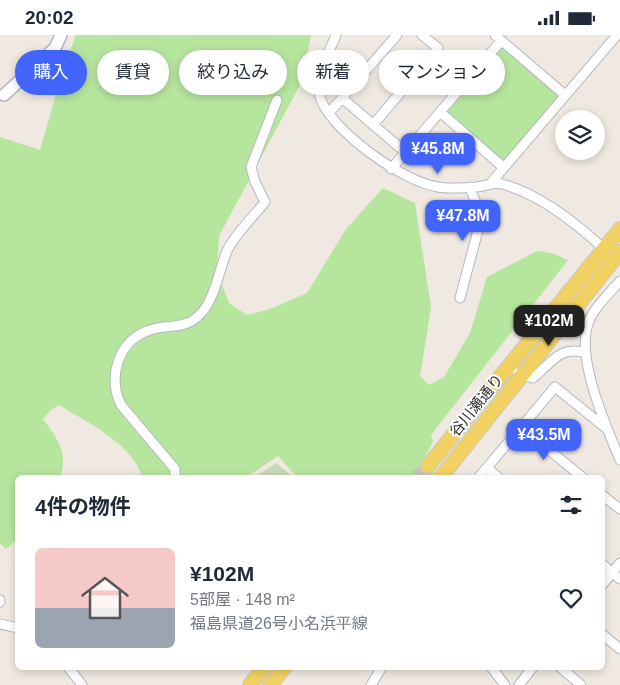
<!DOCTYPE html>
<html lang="ja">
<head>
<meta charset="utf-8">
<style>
  :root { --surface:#fff; --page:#f6f6f7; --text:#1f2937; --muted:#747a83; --line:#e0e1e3; --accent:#4264fb }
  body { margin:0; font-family:Arial,"Noto Sans JP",sans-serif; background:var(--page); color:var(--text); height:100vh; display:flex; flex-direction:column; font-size:19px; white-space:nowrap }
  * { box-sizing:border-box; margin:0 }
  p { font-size:16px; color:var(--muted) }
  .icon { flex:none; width:28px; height:28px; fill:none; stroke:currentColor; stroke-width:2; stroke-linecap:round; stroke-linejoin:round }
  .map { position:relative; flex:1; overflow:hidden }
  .details { position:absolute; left:15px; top:440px; width:590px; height:195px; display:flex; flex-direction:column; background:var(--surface); border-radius:8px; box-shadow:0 2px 8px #0003 }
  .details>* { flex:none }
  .hud { position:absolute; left:15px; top:15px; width:590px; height:45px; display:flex; gap:10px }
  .fabs { position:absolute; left:555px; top:75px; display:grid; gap:10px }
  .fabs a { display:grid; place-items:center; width:50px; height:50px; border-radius:50%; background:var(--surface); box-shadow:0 2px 8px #0003; font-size:25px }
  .price { position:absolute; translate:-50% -42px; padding:0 11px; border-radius:10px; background:var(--accent); color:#fff; font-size:16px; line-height:32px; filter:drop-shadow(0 1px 2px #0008) }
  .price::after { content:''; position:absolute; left:50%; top:30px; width:15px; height:11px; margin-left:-8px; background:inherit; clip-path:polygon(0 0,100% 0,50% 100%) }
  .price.selected { background:#222; color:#fff }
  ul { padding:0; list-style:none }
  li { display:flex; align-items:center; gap:15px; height:125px; padding:0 20px }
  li+li { border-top:1px solid var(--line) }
  li span { display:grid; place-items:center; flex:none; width:140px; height:100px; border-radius:8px; color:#555 }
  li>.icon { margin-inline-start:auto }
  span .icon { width:60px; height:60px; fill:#fffc; stroke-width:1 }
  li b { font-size:21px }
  h2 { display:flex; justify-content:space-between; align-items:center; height:60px; padding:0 20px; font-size:21px }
  .tag { padding:0 18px; border-radius:22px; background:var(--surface); box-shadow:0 2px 8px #0003; font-size:18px; line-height:45px }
  .tag.selected { background:var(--accent); color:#fff }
  .status { display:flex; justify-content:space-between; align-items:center; height:35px; padding:0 25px; background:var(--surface); direction:ltr }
  .status svg { height:14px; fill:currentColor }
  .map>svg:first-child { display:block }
  .green { fill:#b6e59e }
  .cemetery { fill:#c8d9b8 }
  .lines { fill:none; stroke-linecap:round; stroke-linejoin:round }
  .primary-tunnel { stroke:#c8c4bd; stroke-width:14; stroke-dasharray:14 7; stroke-linecap:butt }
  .minor-casing { stroke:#b4b7c1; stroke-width:11 }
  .tertiary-casing { stroke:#b4b7c1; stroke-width:14 }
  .primary-casing { stroke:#c9c9c9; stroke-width:16 }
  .minor { stroke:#fff; stroke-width:9 }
  .tertiary { stroke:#fff; stroke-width:11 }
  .primary { stroke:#f2d163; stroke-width:14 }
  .labels { text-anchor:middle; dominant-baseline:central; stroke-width:4; stroke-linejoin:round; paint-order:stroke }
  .street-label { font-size:15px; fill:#2e2e2e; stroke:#fff }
</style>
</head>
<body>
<div class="status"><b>20:02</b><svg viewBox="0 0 49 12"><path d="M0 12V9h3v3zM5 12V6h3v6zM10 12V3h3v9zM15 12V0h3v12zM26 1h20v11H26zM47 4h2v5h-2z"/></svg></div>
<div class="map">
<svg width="620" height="650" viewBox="0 0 620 650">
  <rect width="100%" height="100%" fill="#efe9e1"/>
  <!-- green -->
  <path class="green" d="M 76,0 L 311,0 L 301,48 L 219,201 L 217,237 L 229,268 L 247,280 L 270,274 L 307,258 L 346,194 L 383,153 L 415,168 L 431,272 L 420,341 L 429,350 L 444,342 L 470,298 L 487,242 L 537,216 L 552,218 L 568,225 L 431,400 L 433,407 L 422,428 L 440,442 L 297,442 L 278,421 L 247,442 L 142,442 C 134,410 87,387 59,370 L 51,375 L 43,384 C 57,403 69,418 60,442 L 18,442 L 17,504 L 6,514 L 0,508 L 0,102 L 40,115 L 62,38 Z
    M 501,6 L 565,60 L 503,132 L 440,77 Z"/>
  <!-- cemetery -->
  <path class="cemetery" d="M 276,428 L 293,442 L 255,442 Z"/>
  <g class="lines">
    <!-- primary-tunnel -->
    <path class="primary-tunnel" d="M 418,442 L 428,431"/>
    <defs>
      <path id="minor" d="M 336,0 C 329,18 314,42 320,62 C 330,95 403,147 438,152 C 449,154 464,153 476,152 C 485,151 493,147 502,149 C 540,159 576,188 604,214
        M 495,0 L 565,60
        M 342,63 L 405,117
        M 440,77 L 503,132
        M 329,78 L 397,0
        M 373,90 L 438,13 L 422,0
        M 391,134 L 501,6
        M 490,149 L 617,0
        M 620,246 C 609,259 593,273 588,289 C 576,324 606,391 620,425
        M 460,263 L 481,184 C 480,172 473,164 470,152
        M 518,338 L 533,343 C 552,328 559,310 586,318
        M 521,392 L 582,442
        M 487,433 L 498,442
        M 175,442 L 175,434 L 121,370 C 108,343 117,308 147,296 C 168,287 185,298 203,276 C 216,259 219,235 227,216 C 234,200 254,181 265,167 L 255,147 L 251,132 L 277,65
        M 479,442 L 555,352 L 607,394
        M 602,460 L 620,474
        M 602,529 L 620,544
        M 602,550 L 620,528
        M 0,565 L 0,567
        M 0,589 L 18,593
        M 602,599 L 620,614
        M 68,632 L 82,650
        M 491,632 L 505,650
        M 560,632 L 581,650
        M 371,650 L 382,632
        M 519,650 L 533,632"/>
      <path id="tertiary" d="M 4,60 L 55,13 L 61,0"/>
      <path id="primary" d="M 428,431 L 620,194
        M 441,442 L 620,217
        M 250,650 L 264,632
        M 270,650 L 285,632"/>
    </defs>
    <!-- minor casing -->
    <use href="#minor" class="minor-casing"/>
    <!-- tertiary casing -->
    <use href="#tertiary" class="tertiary-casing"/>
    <!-- primary casing -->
    <use href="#primary" class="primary-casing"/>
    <!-- minor -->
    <use href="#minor" class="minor"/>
    <!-- tertiary -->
    <use href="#tertiary" class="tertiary"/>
    <!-- primary -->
    <use href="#primary" class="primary"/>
  </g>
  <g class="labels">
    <!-- street labels -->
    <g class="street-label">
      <text transform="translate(476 370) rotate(-51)">谷川瀬通り</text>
    </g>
  </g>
</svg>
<div class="fabs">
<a><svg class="icon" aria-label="layers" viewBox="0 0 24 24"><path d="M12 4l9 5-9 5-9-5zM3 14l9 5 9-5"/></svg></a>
</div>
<b class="price" style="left:438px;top:140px">¥45.8M</b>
<b class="price" style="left:463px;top:207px">¥47.8M</b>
<b class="price selected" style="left:549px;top:312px">¥102M</b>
<b class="price" style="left:544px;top:426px">¥43.5M</b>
<div class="hud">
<a class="tag selected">購入</a>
<a class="tag">賃貸</a>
<a class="tag">絞り込み</a>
<a class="tag">新着</a>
<a class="tag">マンション</a>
</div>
<section class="details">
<h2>4件の物件<svg class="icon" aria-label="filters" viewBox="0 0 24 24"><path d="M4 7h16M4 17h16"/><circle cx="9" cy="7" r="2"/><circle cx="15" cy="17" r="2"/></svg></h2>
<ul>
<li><span style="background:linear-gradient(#f6c9c9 60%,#9aa5b1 0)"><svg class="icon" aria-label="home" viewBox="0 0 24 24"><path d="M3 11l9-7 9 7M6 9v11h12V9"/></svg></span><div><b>¥102M</b><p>5部屋 · 148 m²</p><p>福島県道26号小名浜平線</p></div><svg class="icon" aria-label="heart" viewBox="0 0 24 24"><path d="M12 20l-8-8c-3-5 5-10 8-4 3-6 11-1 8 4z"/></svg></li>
</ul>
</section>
</div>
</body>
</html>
